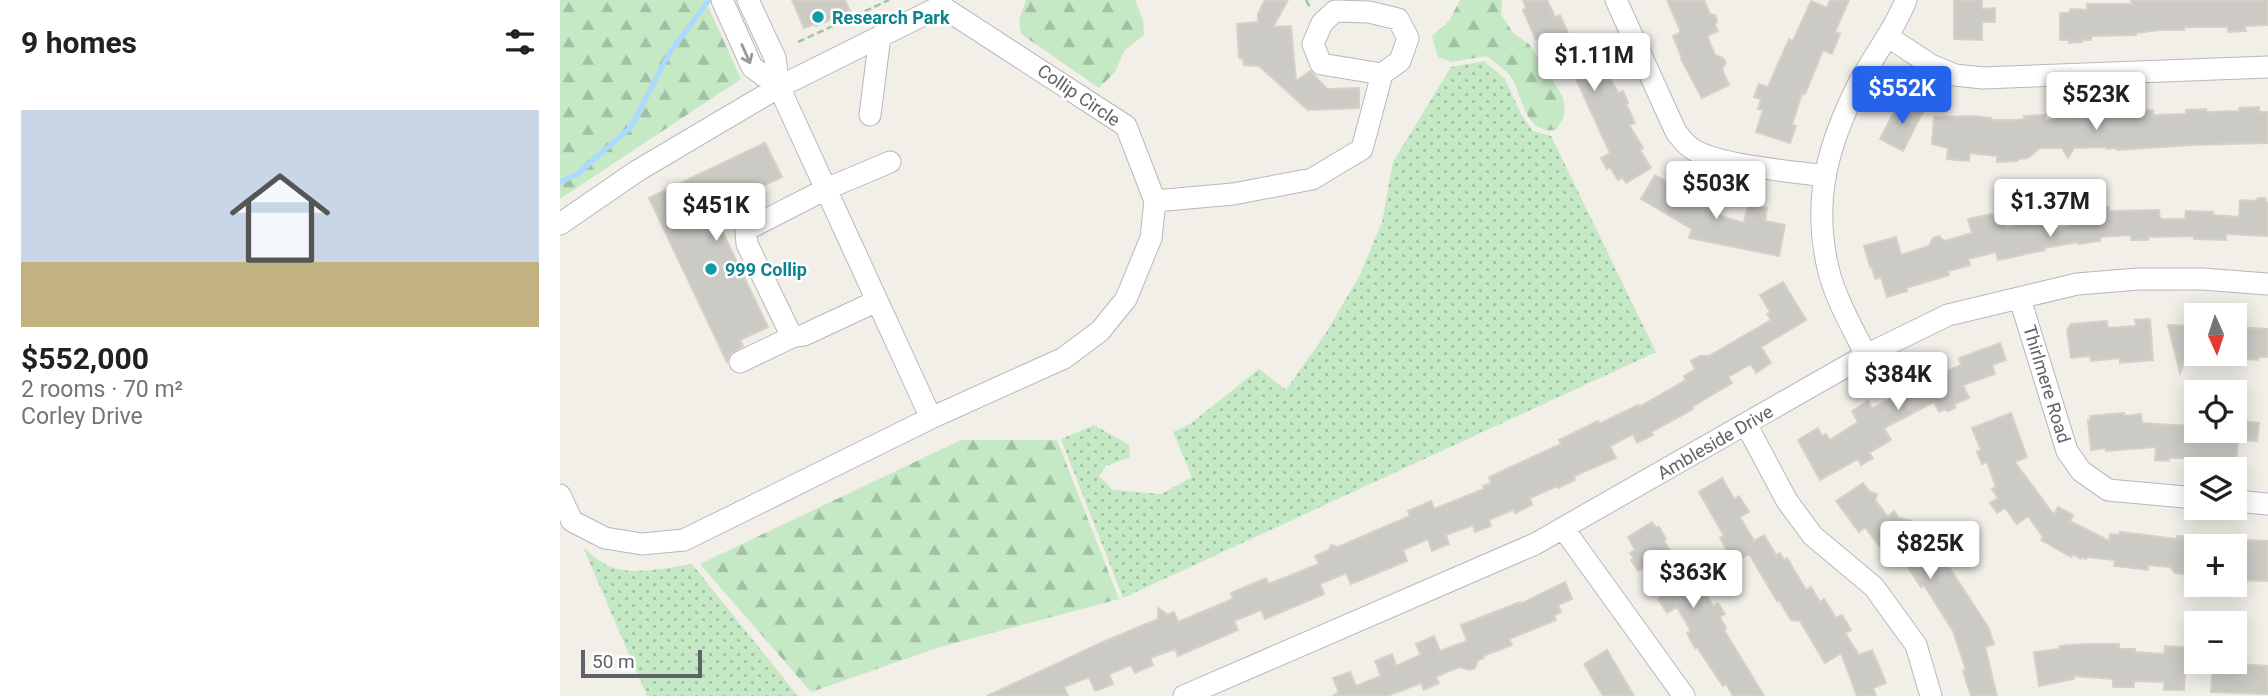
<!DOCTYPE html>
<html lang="en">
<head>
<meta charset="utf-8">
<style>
  :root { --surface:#fff; --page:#f6f6f6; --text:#202124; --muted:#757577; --line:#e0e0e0; --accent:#2563eb }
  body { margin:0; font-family:Roboto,sans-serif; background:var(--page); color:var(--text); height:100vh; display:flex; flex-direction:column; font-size:26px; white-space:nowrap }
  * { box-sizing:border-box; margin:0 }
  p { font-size:23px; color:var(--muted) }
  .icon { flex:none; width:38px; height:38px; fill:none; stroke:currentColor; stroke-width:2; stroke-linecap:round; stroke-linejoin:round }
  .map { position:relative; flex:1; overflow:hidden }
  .details { display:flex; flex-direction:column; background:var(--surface); width:560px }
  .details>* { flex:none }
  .needle { width:46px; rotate:177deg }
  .controls { position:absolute; left:1624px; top:303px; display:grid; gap:14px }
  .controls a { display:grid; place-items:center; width:63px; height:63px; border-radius:0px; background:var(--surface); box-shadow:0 4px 18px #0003; font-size:35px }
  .scale { position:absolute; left:21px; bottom:18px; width:121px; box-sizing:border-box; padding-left:7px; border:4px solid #5f6368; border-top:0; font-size:19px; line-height:24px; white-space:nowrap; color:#5f6368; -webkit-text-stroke:5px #fff; paint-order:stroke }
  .price { position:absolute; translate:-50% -60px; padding:0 16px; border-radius:7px; background:#fff; color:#222; font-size:23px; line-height:46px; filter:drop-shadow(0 2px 4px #0008) }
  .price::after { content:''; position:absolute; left:50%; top:42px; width:21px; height:16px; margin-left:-10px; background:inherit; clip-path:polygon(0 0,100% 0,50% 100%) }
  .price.on { background:var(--accent); color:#fff }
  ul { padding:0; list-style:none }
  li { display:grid; align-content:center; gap:14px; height:371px; padding:0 21px }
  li+li { border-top:2px solid var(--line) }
  li span { display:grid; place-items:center; height:217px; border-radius:0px; color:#555 }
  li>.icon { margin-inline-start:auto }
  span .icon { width:126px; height:126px; fill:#fffc; stroke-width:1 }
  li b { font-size:30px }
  h2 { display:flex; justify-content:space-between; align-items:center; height:84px; padding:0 21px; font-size:30px }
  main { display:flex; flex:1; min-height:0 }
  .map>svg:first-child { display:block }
  .grass { fill:url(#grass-dots) }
  .forest { fill:url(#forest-firs) }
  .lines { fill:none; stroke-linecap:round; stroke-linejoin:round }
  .stream { stroke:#aadaff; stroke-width:5 }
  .building { fill:#cccac5; stroke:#d6d1c6; stroke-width:2 }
  .minor-casing { stroke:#b5b8bc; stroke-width:23 }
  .path { stroke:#9cc7a9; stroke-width:2.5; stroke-dasharray:7 3.5; stroke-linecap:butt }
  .minor { stroke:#fff; stroke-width:21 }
  .oneway { stroke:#979a9d }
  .culture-dot { fill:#0f9aa8; stroke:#fff; stroke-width:2.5 }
  .labels { text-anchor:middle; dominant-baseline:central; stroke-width:5; stroke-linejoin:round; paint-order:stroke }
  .culture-label { font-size:18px; font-weight:bold; fill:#0d838f; stroke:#fff; text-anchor:start }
  .street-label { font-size:18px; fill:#5f6368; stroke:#fff }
</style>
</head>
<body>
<main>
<section class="details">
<h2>9 homes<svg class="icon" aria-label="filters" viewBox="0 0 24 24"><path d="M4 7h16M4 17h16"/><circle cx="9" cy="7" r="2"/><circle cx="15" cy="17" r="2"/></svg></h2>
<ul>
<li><span style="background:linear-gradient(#c9d6e8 70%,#c2b280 0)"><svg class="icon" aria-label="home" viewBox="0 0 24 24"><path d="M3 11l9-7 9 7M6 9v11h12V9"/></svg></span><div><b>$552,000</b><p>2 rooms · 70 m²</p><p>Corley Drive</p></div></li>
</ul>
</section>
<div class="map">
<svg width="1708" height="696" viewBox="0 0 1708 696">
  <defs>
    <pattern id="grass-dots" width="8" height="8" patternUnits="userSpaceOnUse" patternTransform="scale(1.75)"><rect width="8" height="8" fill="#c5e8c5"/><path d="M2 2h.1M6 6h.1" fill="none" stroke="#a3c0a4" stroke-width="1.8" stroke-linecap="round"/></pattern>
    <pattern id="forest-firs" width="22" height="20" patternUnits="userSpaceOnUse" patternTransform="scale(1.75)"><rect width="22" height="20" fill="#c5e8c5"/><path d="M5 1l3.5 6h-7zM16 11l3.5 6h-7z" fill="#a3c0a4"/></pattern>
  </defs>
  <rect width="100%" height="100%" fill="#f1efe8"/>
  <!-- grass -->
  <path class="grass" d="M 924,61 L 945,79 L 961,114 L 973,131 L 991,136 L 1096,352 L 563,598 L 501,439 L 534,425 L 569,445 L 570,457 L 546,466 L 539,476 L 553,490 L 601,494 L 632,477 L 613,432 L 630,424 L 699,369 L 726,390 L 764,336 L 800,275 L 822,222 L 833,162 L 891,67 Z
    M 23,547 C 30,553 37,560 45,564 C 66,577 109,568 132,564 L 238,696 L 87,696 Z"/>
  <!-- forest -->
  <path class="forest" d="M 0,0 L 145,0 L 181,79 L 0,199 Z
    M 466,0 L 575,0 L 583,20 L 584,35 L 564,51 L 555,72 L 539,88 L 461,34 L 459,20 Z
    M 900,0 L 942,0 L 941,14 L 953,33 L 969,44 L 1002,95 L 1005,108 L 1003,119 L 996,130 C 964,134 964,98 951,77 C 946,69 934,62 926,56 L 892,62 L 878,57 L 872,36 L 889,21 Z
    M 401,440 L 497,440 L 559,599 L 380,647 L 251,692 L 140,564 Z"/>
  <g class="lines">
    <!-- stream -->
    <path class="stream" d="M 0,182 L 16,175 L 71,127 L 110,52 L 149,0"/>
  </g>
  <!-- building -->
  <path class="building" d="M 232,0 L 285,0 L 290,11 L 256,26 L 255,24 L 244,28 Z
    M 705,0 L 728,0 L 713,27 L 731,26 L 736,81 L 750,71 L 767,89 L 799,88 L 799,108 L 748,110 L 699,66 L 684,65 L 683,59 L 679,58 L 677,24 L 698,22 L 698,14 Z
    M 963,0 L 987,0 L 995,17 L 1000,15 L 1018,56 L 1030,51 L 1037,67 L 1044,63 L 1054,86 L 1059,93 L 1063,91 L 1068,103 L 1066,104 L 1075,123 L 1069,125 L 1083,148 L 1080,150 L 1091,168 L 1066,183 L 1062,177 L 1058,180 L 1050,167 L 1047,169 L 1041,158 L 1050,153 L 1001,46 L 986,52 L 980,38 L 976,40 L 963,10 L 966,8 Z
    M 1107,0 L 1144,0 L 1150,14 L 1155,15 L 1157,21 L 1155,25 L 1158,31 L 1147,36 L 1155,55 L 1163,58 L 1166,63 L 1162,69 L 1169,85 L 1142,98 L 1121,59 L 1122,58 L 1113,36 L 1121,32 Z
    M 1270,0 L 1289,0 L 1275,32 L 1280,34 L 1272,54 L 1263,50 L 1245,94 L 1242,93 L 1232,125 L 1236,126 L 1230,143 L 1196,132 L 1203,110 L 1198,109 L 1201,99 L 1194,97 L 1199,84 L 1208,87 L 1229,39 L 1233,41 L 1251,1 L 1267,8 Z
    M 1394,0 L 1422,0 L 1422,9 L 1435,8 L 1435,22 L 1422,22 L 1422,40 L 1394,39 Z
    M 1571,0 L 1708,0 L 1708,25 L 1685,26 L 1686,31 L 1668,32 L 1668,27 L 1624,27 L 1624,30 L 1599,30 L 1576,33 L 1576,35 L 1531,36 L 1531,40 L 1522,40 L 1522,42 L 1509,43 L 1509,40 L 1500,40 L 1500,13 L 1509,13 L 1511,9 L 1527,10 L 1527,4 L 1572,4 Z
    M 1349,102 L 1364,110 L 1343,151 L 1320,139 L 1337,106 L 1345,110 Z
    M 1699,107 L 1699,112 L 1708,112 L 1708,143 L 1630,145 L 1557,150 L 1556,148 L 1546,149 L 1546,147 L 1514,148 L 1508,158 L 1502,148 L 1480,148 L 1468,158 L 1459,159 L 1457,161 L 1437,162 L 1437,156 L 1410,153 L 1409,161 L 1387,159 L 1388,148 L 1372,144 L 1374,117 L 1412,116 L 1431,118 L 1431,120 L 1457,120 L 1464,119 L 1464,116 L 1485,115 L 1485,120 L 1519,117 L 1519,113 L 1538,113 L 1539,115 L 1593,110 L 1593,115 L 1626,114 L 1626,110 L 1646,109 L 1646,112 L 1679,111 L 1679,108 Z
    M 205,143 L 222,177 L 152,210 L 208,327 L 180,340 L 183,346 L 170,354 L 167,362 L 89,198 Z
    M 1095,175 L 1135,198 L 1132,203 L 1156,209 L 1154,214 L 1184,223 L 1188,204 L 1207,208 L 1205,221 L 1225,225 L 1219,256 L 1129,238 L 1132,229 L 1081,199 Z
    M 1535,197 L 1542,207 L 1549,207 L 1549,211 L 1599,210 L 1600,219 L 1625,219 L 1626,211 L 1653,212 L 1653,215 L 1679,217 L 1680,200 L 1695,201 L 1698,198 L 1705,198 L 1708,205 L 1708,236 L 1666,234 L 1666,240 L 1634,239 L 1634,236 L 1588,237 L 1588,240 L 1571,240 L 1571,235 L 1540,237 L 1540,241 L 1518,244 L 1518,242 L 1484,248 L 1485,250 L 1438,260 L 1436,252 L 1408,259 L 1410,265 L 1388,271 L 1389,275 L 1346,288 L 1347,291 L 1327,297 L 1321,277 L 1315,279 L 1312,267 L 1310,267 L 1304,246 L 1336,237 L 1341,255 L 1369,246 L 1373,238 L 1379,236 L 1384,241 L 1412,233 L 1408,219 L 1431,214 L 1434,216 L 1441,214 L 1445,228 L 1491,220 L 1493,230 L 1517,225 L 1515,210 L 1529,209 Z
    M 1223,282 L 1246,320 L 1201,347 L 1211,363 L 1196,373 L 1191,364 L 1168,377 L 1172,383 L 1132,407 L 1133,409 L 1091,432 L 1093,435 L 1077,443 L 1073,434 L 1050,446 L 1056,458 L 1014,476 L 1015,480 L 998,488 L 997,486 L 970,498 L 972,505 L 955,513 L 954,509 L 929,520 L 931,526 L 915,532 L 913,525 L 886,535 L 889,544 L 872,551 L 868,539 L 843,550 L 847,561 L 791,584 L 786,573 L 760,584 L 764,594 L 705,619 L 701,610 L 674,621 L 678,630 L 618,656 L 615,649 L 590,658 L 593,665 L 575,673 L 571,665 L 549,674 L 553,684 L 535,691 L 529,677 L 504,687 L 508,696 L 427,696 L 543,642 L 598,619 L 598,608 L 608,615 L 614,612 L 618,622 L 673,599 L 671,593 L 706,578 L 708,584 L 759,564 L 755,556 L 769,550 L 771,545 L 778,547 L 850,516 L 848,511 L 871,501 L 874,509 L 924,489 L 923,486 L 931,483 L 929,477 L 1001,444 L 999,440 L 1030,425 L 1038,421 L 1039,424 L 1078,405 L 1079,407 L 1126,380 L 1124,376 L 1135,369 L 1131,361 L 1140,356 L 1149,356 L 1211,320 L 1207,314 L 1210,312 L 1200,295 Z
    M 1590,319 L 1593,360 L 1560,363 L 1560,358 L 1531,361 L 1530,356 L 1511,358 L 1507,330 L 1511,324 L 1547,321 L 1548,328 L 1576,326 L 1575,320 Z
    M 1608,325 L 1636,326 L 1636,357 L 1627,356 L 1620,373 Z
    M 1675,327 L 1708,329 L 1708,357 L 1698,357 L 1698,360 L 1675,358 Z
    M 1440,343 L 1446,360 L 1432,365 L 1435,374 L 1403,385 L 1409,398 L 1395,404 L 1395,408 L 1388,411 L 1385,409 L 1379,412 L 1374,402 L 1324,428 L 1331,440 L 1309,453 L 1313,458 L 1301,465 L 1298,459 L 1260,480 L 1238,440 L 1258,428 L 1262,436 L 1266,434 L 1270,440 L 1298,422 L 1292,411 L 1308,401 L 1312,409 L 1336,396 L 1332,388 L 1355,374 L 1375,366 L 1379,375 L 1401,365 L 1399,358 Z
    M 1451,413 L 1467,457 L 1455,462 L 1494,515 L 1498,507 L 1513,515 L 1510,521 L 1549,541 L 1550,534 L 1560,535 L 1560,532 L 1617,539 L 1617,536 L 1636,537 L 1636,568 L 1623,574 L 1615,573 L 1610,567 L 1588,565 L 1588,570 L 1554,566 L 1555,560 L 1527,557 L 1526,559 L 1522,557 L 1521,559 L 1513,554 L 1511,557 L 1481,540 L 1483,537 L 1468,516 L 1457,524 L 1445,508 L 1437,513 L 1430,503 L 1438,498 L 1432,489 L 1436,487 L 1427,462 L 1422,464 L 1417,452 L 1421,450 L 1412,428 Z
    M 1564,413 L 1564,416 L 1581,414 L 1582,423 L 1629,426 L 1628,441 L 1657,443 L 1658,430 L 1675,430 L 1675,417 L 1685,418 L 1688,422 L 1699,423 L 1697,441 L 1678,440 L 1676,464 L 1656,463 L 1656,460 L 1618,458 L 1609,458 L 1609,461 L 1595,460 L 1596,447 L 1546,451 L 1546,448 L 1531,450 L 1528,420 L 1531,420 L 1530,416 Z
    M 1162,478 L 1174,499 L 1179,496 L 1189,512 L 1180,517 L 1194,541 L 1204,535 L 1216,555 L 1220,553 L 1224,560 L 1227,558 L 1246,590 L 1251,587 L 1260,602 L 1264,599 L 1276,618 L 1282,615 L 1291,630 L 1285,633 L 1299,655 L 1312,650 L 1326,683 L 1313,688 L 1316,696 L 1297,696 L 1281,653 L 1265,663 L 1240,621 L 1231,620 L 1219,600 L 1217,601 L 1189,554 L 1174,563 L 1160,538 L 1164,536 L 1139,492 Z
    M 1303,483 L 1310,492 L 1317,494 L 1315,500 L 1328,517 L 1334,511 L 1339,518 L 1351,521 L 1366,541 L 1376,534 L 1391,551 L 1388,552 L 1393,560 L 1387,564 L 1428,627 L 1434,644 L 1425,647 L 1437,696 L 1411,696 L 1403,671 L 1406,670 L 1393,631 L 1364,585 L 1361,587 L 1338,552 L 1334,556 L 1324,543 L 1319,546 L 1305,527 L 1299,532 L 1276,501 Z
    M 1092,522 L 1096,528 L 1099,527 L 1106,539 L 1104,541 L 1118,563 L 1124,571 L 1130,567 L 1153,606 L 1158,603 L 1165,614 L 1160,617 L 1166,628 L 1164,630 L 1204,696 L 1173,696 L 1166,684 L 1163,686 L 1137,647 L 1135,648 L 1127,633 L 1131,631 L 1117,607 L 1107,613 L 1098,599 L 1102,596 L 1085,567 L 1078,571 L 1071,560 L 1074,558 L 1070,553 L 1075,550 L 1068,537 Z
    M 1682,540 L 1708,541 L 1708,581 L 1675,580 L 1675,548 L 1681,548 Z
    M 1005,582 L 1012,599 L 998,605 L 1001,612 L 994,616 L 996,620 L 949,639 L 952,645 L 923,656 L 924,658 L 918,660 L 915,668 L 910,670 L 900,667 L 889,671 L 876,677 L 879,683 L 864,690 L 861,683 L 827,696 L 773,696 L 779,692 L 773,678 L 790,672 L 796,686 L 821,676 L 815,661 L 832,654 L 836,666 L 861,655 L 856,644 L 874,636 L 880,651 L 907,641 L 901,625 L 960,602 L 960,604 Z
    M 1526,644 L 1559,644 L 1559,649 L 1575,649 L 1575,652 L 1604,654 L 1605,646 L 1636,648 L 1636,673 L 1625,672 L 1624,690 L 1604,690 L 1604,682 L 1574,681 L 1574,687 L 1553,687 L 1553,679 L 1514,676 L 1514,679 L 1479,686 L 1474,652 L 1499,649 L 1500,646 Z
    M 1047,650 L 1074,696 L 1043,696 L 1024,664 Z
    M 1653,662 L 1708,666 L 1708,694 L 1651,692 Z"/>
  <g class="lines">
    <defs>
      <path id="minor" d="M 162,0 L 192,67 L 219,87
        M 188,0 L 215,58 L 219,87
        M 1056,0 L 1116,132 C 1120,137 1125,144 1131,148 C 1157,166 1232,171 1265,176
        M 1327,36 L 1371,65 L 1395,75 L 1423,78 L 1708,67
        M 310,115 L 320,36
        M 595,201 L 673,194 L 752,179 L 802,149 L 822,74 L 840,61 L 848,38 L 838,19 L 809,12 L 775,11 L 762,23 L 753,44 L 761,64 L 822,74
        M 0,224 L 77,171 L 219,87
        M 1460,299 L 1507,451 L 1521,471 L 1548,490 L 1636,498
        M 317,301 L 244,335 L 232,337 L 187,244 L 186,230 L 266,189 L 330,162
        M 1306,355 C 1292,327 1275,298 1268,268 C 1252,199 1268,144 1299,83 C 1314,55 1335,29 1346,0
        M 180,362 L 232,337
        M 1186,424 L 1227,501 L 1253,536 L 1314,587 L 1356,645 L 1371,696
        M 0,495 L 12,521 L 45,538 L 82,544 L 124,540 L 371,418 L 504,358 L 540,331 L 566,299 L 591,238 L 595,201 L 566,126 L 381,6 L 219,87 L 371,418
        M 1675,501 L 1708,504
        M 1003,528 L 1124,696
        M 624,696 L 975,544 L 1306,355 L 1388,315 L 1517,284 L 1578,279 L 1642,279 L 1708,284"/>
    </defs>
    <!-- minor casing -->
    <use href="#minor" class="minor-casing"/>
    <!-- path -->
    <path class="path" d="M 746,0 L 751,9
      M 238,42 L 329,0"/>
    <!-- minor -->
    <use href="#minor" class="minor"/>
  </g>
  <!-- one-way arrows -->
  <defs><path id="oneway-shaft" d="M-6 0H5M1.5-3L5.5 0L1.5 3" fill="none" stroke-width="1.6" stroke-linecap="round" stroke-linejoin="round" transform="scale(1.75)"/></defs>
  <use class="oneway" href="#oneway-shaft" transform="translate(186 54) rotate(66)"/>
  <!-- markers -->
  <g class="culture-dot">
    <circle cx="258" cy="17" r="7"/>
    <circle cx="151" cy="269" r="7"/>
  </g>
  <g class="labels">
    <!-- culture labels -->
    <g class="culture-label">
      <text x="272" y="17">Research Park</text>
      <text x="165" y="269">999 Collip</text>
    </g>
    <!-- street labels -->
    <g class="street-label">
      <text transform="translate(519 95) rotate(34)">Collip Circle</text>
      <text transform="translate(1487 384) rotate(73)">Thirlmere Road</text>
      <text transform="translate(1155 442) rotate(-30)">Ambleside Drive</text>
    </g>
  </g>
</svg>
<div class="controls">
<a><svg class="needle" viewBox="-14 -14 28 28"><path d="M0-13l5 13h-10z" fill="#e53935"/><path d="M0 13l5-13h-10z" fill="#757577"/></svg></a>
<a><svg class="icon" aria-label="locate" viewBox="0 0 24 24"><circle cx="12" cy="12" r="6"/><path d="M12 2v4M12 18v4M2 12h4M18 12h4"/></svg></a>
<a><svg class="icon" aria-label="layers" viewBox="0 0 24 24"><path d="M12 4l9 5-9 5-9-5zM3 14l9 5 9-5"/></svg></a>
<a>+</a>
<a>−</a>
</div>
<div class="scale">50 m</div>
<b class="price" style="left:1034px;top:93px">$1.11M</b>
<b class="price on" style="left:1342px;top:126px">$552K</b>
<b class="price" style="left:1536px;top:132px">$523K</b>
<b class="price" style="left:1156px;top:221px">$503K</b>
<b class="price" style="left:1490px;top:239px">$1.37M</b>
<b class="price" style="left:156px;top:243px">$451K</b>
<b class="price" style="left:1338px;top:412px">$384K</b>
<b class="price" style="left:1370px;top:581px">$825K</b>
<b class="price" style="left:1133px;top:610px">$363K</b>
</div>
</main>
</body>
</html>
